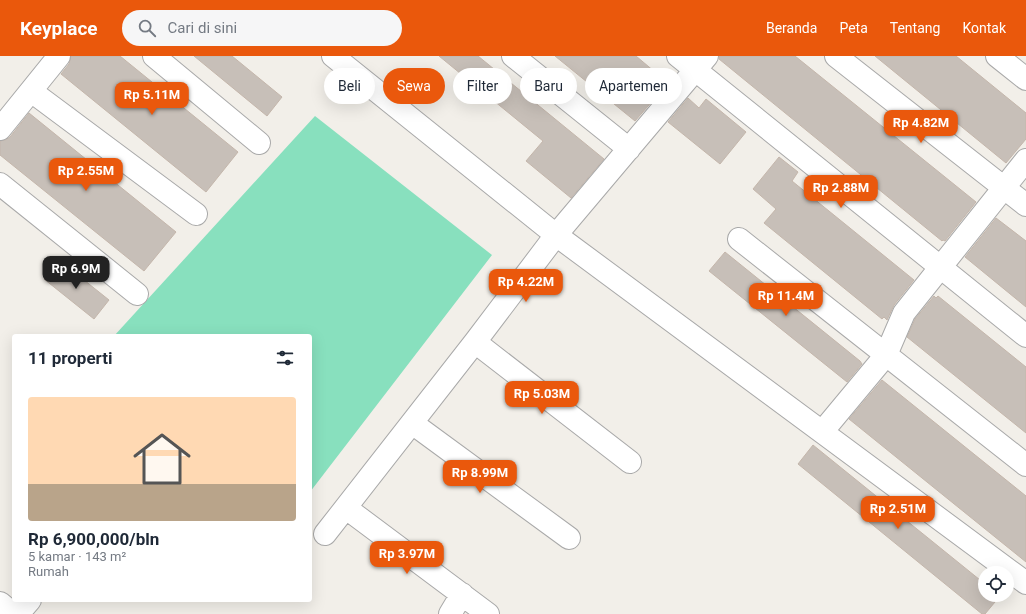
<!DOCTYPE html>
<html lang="id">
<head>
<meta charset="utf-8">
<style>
  :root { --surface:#fff; --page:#f6f6f7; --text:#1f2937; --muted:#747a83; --line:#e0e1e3; --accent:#ea580c }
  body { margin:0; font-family:Roboto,sans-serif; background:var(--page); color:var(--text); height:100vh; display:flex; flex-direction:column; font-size:15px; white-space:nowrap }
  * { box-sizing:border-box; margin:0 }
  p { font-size:13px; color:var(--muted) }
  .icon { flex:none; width:22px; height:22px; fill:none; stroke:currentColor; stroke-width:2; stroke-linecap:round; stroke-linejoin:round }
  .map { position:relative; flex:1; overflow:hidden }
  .details { position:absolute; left:12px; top:278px; width:300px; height:268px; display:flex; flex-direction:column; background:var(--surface); border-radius:4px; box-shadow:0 4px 16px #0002 }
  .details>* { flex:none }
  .hud { position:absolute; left:324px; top:12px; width:380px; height:36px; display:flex; gap:8px }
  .controls { position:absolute; left:978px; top:510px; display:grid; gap:8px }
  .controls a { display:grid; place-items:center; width:36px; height:36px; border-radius:50%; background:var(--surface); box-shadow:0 4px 16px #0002; font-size:20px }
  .price { position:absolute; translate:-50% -34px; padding:0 9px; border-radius:8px; background:var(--accent); color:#fff; font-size:13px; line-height:26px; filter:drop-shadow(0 1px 2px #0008) }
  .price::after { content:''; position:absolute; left:50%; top:24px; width:12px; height:9px; margin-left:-6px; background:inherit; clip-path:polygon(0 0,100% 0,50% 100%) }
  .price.on { background:#222; color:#fff }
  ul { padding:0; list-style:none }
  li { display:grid; align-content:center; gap:8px; height:212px; padding:0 16px }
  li+li { border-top:1px solid var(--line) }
  li span { display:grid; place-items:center; height:124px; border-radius:4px; color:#555 }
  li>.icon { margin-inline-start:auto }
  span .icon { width:72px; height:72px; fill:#fffc; stroke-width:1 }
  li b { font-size:17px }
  h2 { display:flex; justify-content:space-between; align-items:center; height:48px; padding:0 16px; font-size:17px }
  .chip { padding:0 14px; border-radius:18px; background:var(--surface); box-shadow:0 4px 16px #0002; font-size:14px; line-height:36px }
  .chip.on { background:var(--accent); color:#fff }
  header { display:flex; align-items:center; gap:24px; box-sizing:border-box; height:56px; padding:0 20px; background:var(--accent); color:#fff }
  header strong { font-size:19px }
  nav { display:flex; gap:22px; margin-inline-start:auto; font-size:14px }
  .search { width:280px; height:36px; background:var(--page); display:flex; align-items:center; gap:10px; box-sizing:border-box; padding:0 14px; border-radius:22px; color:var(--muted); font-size:15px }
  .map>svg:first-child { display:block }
  .pitch { fill:#88e0be }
  .building { fill:#c7bfb8; stroke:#c4b6ab }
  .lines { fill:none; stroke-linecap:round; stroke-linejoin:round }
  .minor-casing { stroke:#a9a9a9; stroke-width:24 }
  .minor { stroke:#fff; stroke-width:22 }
</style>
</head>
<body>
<header>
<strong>Keyplace</strong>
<div class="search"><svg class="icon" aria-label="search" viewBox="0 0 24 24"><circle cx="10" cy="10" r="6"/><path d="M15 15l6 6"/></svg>Cari di sini</div>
<nav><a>Beranda</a><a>Peta</a><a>Tentang</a><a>Kontak</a></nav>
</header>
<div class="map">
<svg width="1026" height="558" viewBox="0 0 1026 558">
  <rect width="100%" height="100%" fill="#f2efe9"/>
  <!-- pitch -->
  <path class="pitch" d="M 315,60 L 492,199 L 310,436 L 310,280 L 114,280 Z"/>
  <!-- building -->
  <path class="building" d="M 71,0 L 120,0 L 238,96 L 206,136 L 61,18 L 69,8 Z
    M 194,0 L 232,0 L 282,41 L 267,60 Z
    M 439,0 L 478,0 L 604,103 L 571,142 L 526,105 L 543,85 Z
    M 555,0 L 636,0 L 668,27 L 635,65 Z
    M 719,0 L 795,0 L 976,146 L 945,185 L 943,184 L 942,185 L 719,3 Z
    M 875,0 L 956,0 L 1026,57 L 1026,83 L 1006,107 Z
    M 688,42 L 699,52 L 706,43 L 746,76 L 720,108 L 668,66 Z
    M 29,57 L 176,176 L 144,215 L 0,99 L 0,85 L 5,84 L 10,81 Z
    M 779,101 L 798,116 L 792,125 L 914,224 L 894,249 L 887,264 L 884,261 L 882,263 L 764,167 L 776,153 L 753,133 Z
    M 996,162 L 1026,185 L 1026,251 L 965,201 Z
    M 725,196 L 860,305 L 862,308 L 847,326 L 709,215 Z
    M 59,204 L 109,244 L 94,263 L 44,223 Z
    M 934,240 L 936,242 L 938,240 L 1026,311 L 1026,377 L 907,281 L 915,263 Z
    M 882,324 L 1026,440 L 1026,506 L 849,363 Z
    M 813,389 L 985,528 L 985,539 L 998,539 L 1000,540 L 985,558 L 982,558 L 798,408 Z"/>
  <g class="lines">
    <defs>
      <path id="minor" d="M 154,0 L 259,87
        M 333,0 L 556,179 L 1026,527
        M 513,0 L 629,93
        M 678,0 L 1026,280
        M 836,0 L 1026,149
        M 997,0 L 1026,23
        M 31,35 L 196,158
        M 0,73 L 59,0
        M 0,128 L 137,238
        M 739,183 L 1026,409
        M 475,286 L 630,406
        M 412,367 L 569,482
        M 822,376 L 886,299 L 904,257 L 1026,104
        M 346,452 L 488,558
        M 325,478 L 475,286 L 556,179 L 707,0
        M 0,547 L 13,558
        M 18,558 L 30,544
        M 450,558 L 462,538"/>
    </defs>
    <!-- minor casing -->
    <use href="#minor" class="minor-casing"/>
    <!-- minor -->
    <use href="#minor" class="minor"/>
  </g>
</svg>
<div class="controls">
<a><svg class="icon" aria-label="locate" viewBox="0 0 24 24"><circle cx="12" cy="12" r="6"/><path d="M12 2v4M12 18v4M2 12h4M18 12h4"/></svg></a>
</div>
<b class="price" style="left:152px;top:60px">Rp 5.11M</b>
<b class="price" style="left:921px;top:88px">Rp 4.82M</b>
<b class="price" style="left:86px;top:136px">Rp 2.55M</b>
<b class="price" style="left:841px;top:153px">Rp 2.88M</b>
<b class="price on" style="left:76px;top:234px">Rp 6.9M</b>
<b class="price" style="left:526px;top:247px">Rp 4.22M</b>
<b class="price" style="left:786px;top:261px">Rp 11.4M</b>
<b class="price" style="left:542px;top:359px">Rp 5.03M</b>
<b class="price" style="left:480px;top:438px">Rp 8.99M</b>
<b class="price" style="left:898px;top:474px">Rp 2.51M</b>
<b class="price" style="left:407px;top:519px">Rp 3.97M</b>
<div class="hud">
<a class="chip">Beli</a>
<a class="chip on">Sewa</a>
<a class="chip">Filter</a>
<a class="chip">Baru</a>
<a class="chip">Apartemen</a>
</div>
<section class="details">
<h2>11 properti<svg class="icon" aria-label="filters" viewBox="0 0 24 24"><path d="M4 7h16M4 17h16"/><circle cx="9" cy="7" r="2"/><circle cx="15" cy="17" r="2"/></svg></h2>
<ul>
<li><span style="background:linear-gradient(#ffd9b3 70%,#b9a48a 0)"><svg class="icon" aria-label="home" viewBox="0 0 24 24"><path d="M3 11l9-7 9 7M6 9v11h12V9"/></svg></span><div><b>Rp 6,900,000/bln</b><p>5 kamar · 143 m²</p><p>Rumah</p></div></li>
</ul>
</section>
</div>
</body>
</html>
